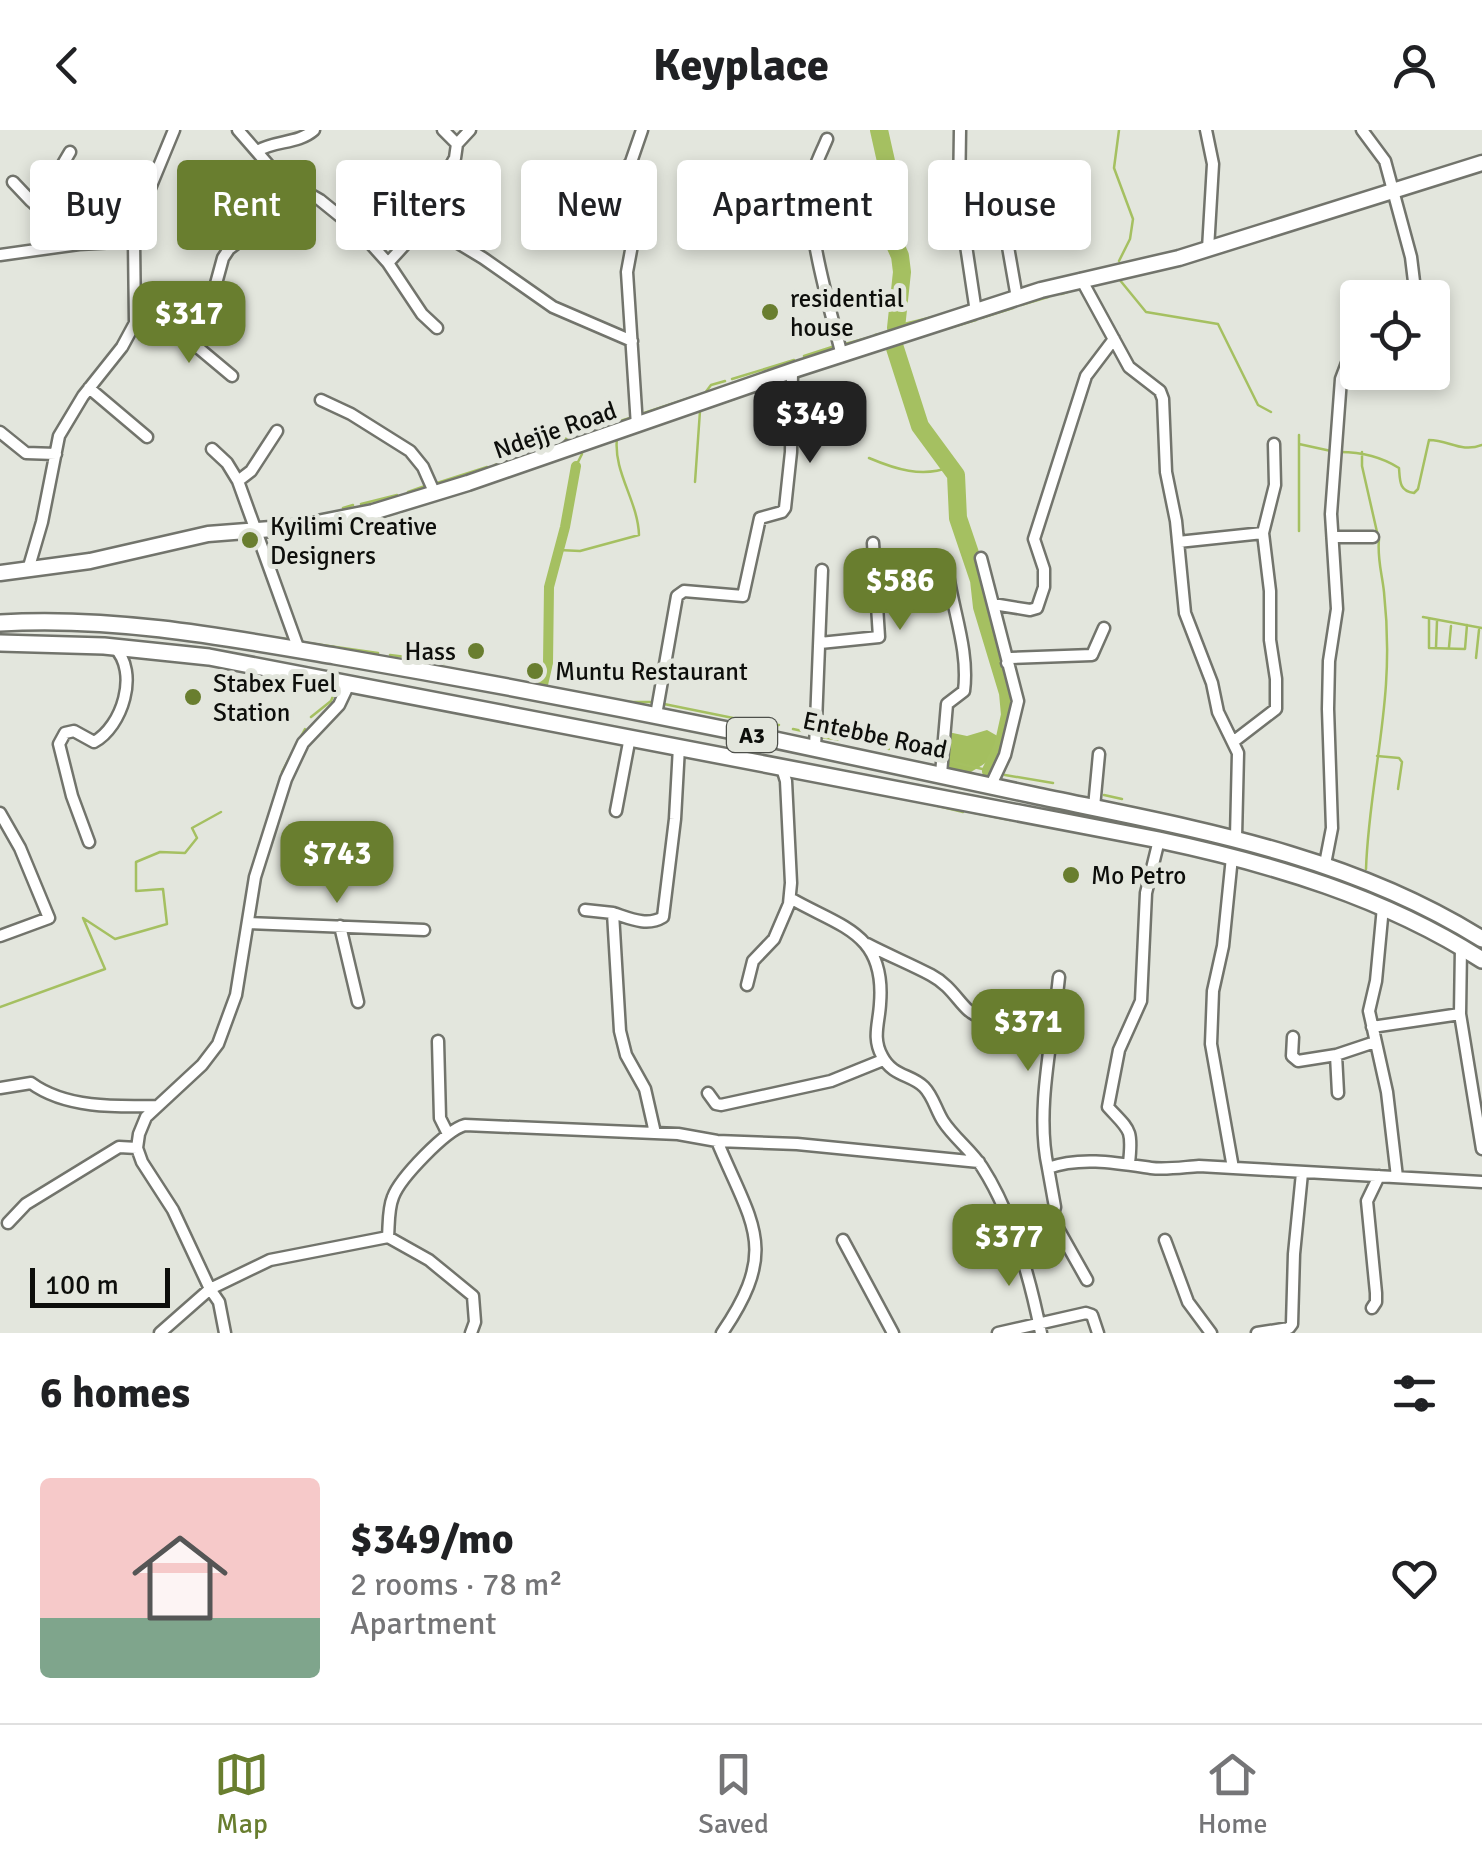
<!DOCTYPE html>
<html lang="en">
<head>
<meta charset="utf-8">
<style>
  :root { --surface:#fff; --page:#f2f2f2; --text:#202124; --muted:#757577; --line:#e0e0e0; --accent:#697e2f }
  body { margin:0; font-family:Signika,sans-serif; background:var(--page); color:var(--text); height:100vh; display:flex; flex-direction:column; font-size:38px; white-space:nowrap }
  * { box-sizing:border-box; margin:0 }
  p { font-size:32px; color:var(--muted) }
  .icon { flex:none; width:55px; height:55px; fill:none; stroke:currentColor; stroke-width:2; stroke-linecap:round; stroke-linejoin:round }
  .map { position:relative; height:1203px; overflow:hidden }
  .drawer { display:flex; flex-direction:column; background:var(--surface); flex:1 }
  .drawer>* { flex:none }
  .top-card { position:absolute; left:30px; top:30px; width:1422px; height:90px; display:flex; gap:20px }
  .tools { position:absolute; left:1340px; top:150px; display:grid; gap:20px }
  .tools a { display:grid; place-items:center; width:110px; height:110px; border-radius:10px; background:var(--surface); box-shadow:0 5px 15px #0003; font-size:50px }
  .scale { position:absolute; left:30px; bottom:25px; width:140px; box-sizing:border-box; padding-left:10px; border:5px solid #0d0e0b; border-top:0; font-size:28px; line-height:35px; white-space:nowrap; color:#0d0e0b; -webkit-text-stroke:8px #e3e6dd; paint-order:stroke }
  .price { position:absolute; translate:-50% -85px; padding:0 22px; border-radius:20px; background:var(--accent); color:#fff; font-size:32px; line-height:65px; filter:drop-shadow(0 2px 5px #0008) }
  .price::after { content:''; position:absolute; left:50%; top:60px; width:30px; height:22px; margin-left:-15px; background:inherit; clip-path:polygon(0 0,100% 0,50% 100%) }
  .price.current { background:#222; color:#fff }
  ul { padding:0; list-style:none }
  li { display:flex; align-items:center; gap:30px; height:250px; padding:0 40px }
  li+li { border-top:2px solid var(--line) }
  li span { display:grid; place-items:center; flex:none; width:280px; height:200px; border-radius:10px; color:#555 }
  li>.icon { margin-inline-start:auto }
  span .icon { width:120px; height:120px; fill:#fffc; stroke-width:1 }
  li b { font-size:42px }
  h2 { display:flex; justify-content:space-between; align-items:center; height:120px; padding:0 40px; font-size:42px }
  .tag { padding:0 35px; border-radius:10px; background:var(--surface); box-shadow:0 5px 15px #0003; font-size:35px; line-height:90px }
  .tag.current { background:var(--accent); color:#fff }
  header { display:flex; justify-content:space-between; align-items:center; height:130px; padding:0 40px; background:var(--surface); font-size:45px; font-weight:800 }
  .menu { display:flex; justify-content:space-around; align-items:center; height:140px; border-top:2px solid var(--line); background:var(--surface); font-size:28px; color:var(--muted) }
  .menu a { display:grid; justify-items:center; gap:5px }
  .menu .current { color:var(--accent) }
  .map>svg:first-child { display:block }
  .forest { fill:#a4bf5f }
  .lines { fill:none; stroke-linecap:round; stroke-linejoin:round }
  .stream { stroke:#a5c061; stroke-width:2.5 }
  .canal { stroke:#a5c061; stroke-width:10 }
  .river { stroke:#a5c061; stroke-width:18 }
  .street-casing { stroke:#72746c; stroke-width:15 }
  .secondary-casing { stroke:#72746c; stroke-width:19 }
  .primary-casing { stroke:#72746c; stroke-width:20 }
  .street { stroke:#fff; stroke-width:10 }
  .secondary { stroke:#fff; stroke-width:14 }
  .primary { stroke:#fff; stroke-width:15 }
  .poi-dot { fill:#697e2f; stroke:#e3e6dd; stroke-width:4 }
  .labels { text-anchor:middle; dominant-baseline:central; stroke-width:10; stroke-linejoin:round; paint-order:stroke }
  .shield { fill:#e3e6dd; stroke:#4d4f4a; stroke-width:2.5 }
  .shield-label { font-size:22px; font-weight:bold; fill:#0d0e0b }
  .poi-label { font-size:25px; fill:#0d0e0b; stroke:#e3e6dd; text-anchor:start }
  .street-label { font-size:25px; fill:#0d0e0b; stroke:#e3e6dd }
</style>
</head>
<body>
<header><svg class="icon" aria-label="back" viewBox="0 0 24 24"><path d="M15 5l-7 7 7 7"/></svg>Keyplace<svg class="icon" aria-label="person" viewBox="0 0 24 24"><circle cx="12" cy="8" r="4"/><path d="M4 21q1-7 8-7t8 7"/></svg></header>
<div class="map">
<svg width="1482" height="1203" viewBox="0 0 1482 1203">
  <rect width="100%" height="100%" fill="#e3e6dd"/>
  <!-- forest -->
  <path class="forest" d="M 987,600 L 1001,608 C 999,628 982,635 966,645 L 939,638 L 948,602 L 967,606 Z"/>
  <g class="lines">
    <!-- stream -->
    <path class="stream" d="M 1119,0 L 1114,38 L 1133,89 L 1130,109 L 1119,131
      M 1119,149 L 1146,182 L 1218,194 L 1258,275 L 1271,282
      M 1061,164 L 1077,159
      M 1021,175 L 1048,167
      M 981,188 L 1013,178
      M 904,194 L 945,184
      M 875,205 L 884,203
      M 925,205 L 976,190
      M 845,214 L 871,207
      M 804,226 L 835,216
      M 732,249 L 794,230
      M 641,284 L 705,263 L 711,255 L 725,251
      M 683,286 L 734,269
      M 583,302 L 630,288
      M 1299,305 L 1299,314 L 1331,321
      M 534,320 L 573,306
      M 1340,322 C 1362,322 1380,326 1399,338 C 1400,351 1399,361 1414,363 L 1418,359 L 1429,310 C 1449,310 1461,323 1482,315
      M 1362,322 L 1362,336 L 1377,402
      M 869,328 C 895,339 922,348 950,337
      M 495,335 L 525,324
      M 576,336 L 582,324 L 579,319
      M 695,352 L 700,281
      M 437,353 L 487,337
      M 408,362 L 425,356
      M 361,374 L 397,365
      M 343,378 L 353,375
      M 335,397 L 347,394
      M 1299,401 L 1299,314
      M 559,420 L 580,421 L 639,405 C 638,371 613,342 617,308
      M 1423,487 L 1482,498
      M 1429,489 L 1429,518 L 1465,519 L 1467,495
      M 270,507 L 286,509
      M 301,512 L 378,523
      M 1436,517 L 1437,491
      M 1449,517 L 1451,496
      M 390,525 L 430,530
      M 1476,528 L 1479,500
      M 439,532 L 444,533
      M 624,572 L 653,572
      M 664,574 L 748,591
      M 311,587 L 331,571 L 336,559
      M 758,593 L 779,595
      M 793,599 L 807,602
      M 820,607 L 858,612
      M 881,617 L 889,619
      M 911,623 L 939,629
      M 1377,626 L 1399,628 L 1402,632 L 1398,659
      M 948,631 L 991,641
      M 282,642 L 305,599
      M 1005,645 L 1053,653
      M 1104,665 L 1122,669
      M 934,675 L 963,682
      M 975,683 L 1010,690
      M 1366,739 C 1368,677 1382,616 1386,554 C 1388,524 1387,490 1384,462 C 1382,443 1377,429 1379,409
      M 0,877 L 105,839 L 83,788 L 115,809 L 167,794 L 163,759 L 136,761 L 136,732 L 160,722 L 185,723 L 197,708 L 192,698 L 221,682"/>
    <!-- canal -->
    <path class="canal" d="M 542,559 L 548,533 L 549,457 L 565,397 L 576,336"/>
    <!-- river -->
    <path class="river" d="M 879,0 L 892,58 L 892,108 L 900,126 L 902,142 L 896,198
      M 894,215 L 920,296 L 956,345 L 958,388 L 979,450 L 982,477 L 1008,563 L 1010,585 L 1003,617 L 991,641"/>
    <defs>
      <path id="street" d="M 238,0 L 278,46 L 320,70 L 362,104 L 388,133 L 422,184 L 437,198
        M 443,0 L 457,14
        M 470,0 L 457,14 L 455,28 L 420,90 L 483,128 L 553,177 L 632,211
        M 960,0 L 959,69 L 976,182
        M 1206,0 L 1213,34 L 1208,119
        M 1362,0 L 1385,31 L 1411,127 L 1416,168
        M 827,9 C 823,19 818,28 815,38 C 800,87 830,176 842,226
        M 257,21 C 276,10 298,14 314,0
        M 70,22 L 60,39 L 31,71 L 79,114
        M 13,52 L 31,71
        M 1004,94 L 1017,168
        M 0,125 L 79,114 L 134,111
        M 388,133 L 409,110 L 420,90
        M 1081,149 L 1129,237 L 1160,261 L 1163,269 L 1166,342 L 1176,391 L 1185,483 L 1212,553 L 1218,582 L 1238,623 L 1236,707
        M 135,193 L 171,195 L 214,161 L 223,128 L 229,119 L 283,78 L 297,59
        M 171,195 L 232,246
        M 1412,242 L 1416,252 L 1418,242
        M 89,258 L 147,307
        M 321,270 L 351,284 L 410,321 L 423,337 L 435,364
        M 637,296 L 627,142 L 632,115 L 597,79 L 631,32 L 642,0
        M 0,302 L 26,323 L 56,324
        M 212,319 L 227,333 L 238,351 L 299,520
        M 238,351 L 251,341 L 277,301
        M 1333,407 L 1373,407
        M 1178,412 L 1263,403
        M 981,428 L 1018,571 L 1005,625 L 991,655
        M 28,440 L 42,392 L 59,306 L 83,266 L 122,217 L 135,193 L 134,111 L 148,63 L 174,0
        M 993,474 L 1030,480 L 1037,478 L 1044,457 L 1044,439 L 1034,409 L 1086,246 L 1114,209
        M 820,513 L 879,507 L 873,413
        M 1007,533 L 1011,528 L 1092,525 L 1104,498
        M 656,585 L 677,466 L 684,461 L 743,466 L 760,388 L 782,382 L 785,378 L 791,322 L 792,240
        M 1233,612 L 1276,579 L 1276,549 L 1270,510 L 1270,461 L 1263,403 L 1275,355 L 1274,314
        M 815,618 L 822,440
        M 941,644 L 947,574 L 964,561 C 969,522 954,484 948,445
        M 1094,677 L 1099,624
        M 616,681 L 630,607
        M 0,683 L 20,718 L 49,788 L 0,806
        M 89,712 L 72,666 L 59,614 L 65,603 L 74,601 L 94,612 C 122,597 140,542 114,517
        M 1232,727 L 1223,816 L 1213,861 L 1211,914 L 1233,1038
        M 1325,734 L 1332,698 L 1328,579 L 1329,531 L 1337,479 L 1331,384 L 1341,249 L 1358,204
        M 790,768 C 840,797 886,802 880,874 C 879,893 872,908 882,926 C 893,947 911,944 924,957 C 933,966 936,980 943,991 C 954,1008 971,1020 982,1037 C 1013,1085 1030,1148 1041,1203
        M 1383,777 L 1376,851 L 1369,881 L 1387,962 L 1397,1047
        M 585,780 L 613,783 L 620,901 L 626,925 L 645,959 L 655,1003
        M 613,783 C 629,788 647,797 663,787 L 675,689 L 679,617
        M 248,793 L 424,800
        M 340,796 L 358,872
        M 867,814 C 888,825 910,834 931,845 C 969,865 962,909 1023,875
        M 1461,817 L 1460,884 L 1482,1019
        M 747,855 L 753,831 L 774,809 L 789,774 L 791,753 L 786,651 L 782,638
        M 1372,897 L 1460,884
        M 1293,907 L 1292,926 L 1298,931 L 1336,925 L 1375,912
        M 438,911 L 440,988 L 448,1004
        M 1336,925 L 1338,963
        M 0,958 L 31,953 C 65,978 115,977 156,976
        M 708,963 L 716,974 L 721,975 L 831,951 L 883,930
        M 717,1011 C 752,1095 780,1118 722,1203
        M 1129,1033 C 1133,998 1129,1000 1108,977 L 1119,920 L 1141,871 L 1146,763 L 1159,710
        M 1048,1038 C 1035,980 1053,907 1059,847
        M 1052,1088 L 1087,1150
        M 8,1093 L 26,1074 L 119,1017 L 137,1018
        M 388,1107 C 389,1094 388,1079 393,1067 C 400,1048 446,1000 465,995 L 678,1004 L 717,1011 L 797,1014 L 979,1032
        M 1015,1107 L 1052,1088 L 1055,1077 L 1048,1038 C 1080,1026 1118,1033 1151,1038 C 1166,1040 1184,1037 1199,1036 L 1482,1052
        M 843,1110 L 893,1203
        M 1165,1110 L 1188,1172 L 1211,1203
        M 1372,1178 L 1376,1172 L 1376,1163 L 1367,1071 L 1379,1046
        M 160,1203 L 210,1159 L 270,1130 L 388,1107 L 429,1130 L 473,1166 L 475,1192 L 471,1203
        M 225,1203 L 219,1172 L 210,1159 L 173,1080 L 142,1032 L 137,1018 L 139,1004 L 146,987 L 202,935 L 218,914 L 236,865 L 255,747 L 286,649 L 303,613 L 339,575 L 348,556 L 345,554
        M 998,1203 L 1086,1183 L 1092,1185 L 1098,1203
        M 1257,1203 L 1289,1198 L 1292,1194 L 1294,1124 L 1302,1043"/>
      <path id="secondary" d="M 0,443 L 90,431 L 208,404 L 297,397 L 373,382 L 468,353 L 797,239 L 1041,160 L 1179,128 L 1482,33"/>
      <path id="primary" d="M 0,493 C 112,486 225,507 335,526 C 468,549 601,574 733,601 C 833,622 933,644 1033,665 C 1189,698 1345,723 1482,809
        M 0,513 L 104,516 L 209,527 L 1159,710 C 1272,734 1384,767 1482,830"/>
    </defs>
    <!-- street casing -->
    <use href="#street" class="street-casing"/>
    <!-- secondary casing -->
    <use href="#secondary" class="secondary-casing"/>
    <!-- primary casing -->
    <use href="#primary" class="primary-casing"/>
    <!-- street -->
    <use href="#street" class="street"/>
    <!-- secondary -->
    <use href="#secondary" class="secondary"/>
    <!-- primary -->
    <use href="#primary" class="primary"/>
  </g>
  <!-- markers -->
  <g class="poi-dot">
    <circle cx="770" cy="182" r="10"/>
    <circle cx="250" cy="410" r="10"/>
    <circle cx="476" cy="521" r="10"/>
    <circle cx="535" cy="541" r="10"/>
    <circle cx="193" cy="567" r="10"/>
    <circle cx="1071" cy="745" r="10"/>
  </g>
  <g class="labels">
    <!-- shield labels -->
    <rect class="shield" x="727" y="588" width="50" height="34" rx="8"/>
    <g class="shield-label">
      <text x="752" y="605">A3</text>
    </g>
    <!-- poi labels -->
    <g class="poi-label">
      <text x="790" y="168">residential<tspan x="790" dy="29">house</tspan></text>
      <text x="270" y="396">Kyilimi Creative<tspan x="270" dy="29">Designers</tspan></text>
      <text x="456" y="521" text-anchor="end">Hass</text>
      <text x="555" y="541">Muntu Restaurant</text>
      <text x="213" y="553">Stabex Fuel<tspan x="213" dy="29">Station</tspan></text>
      <text x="1091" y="745">Mo Petro</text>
    </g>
    <!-- street labels -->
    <g class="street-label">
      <text transform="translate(555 300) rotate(-19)">Ndejje Road</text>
      <text transform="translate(875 605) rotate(12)">Entebbe Road</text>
    </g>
  </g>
</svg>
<div class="tools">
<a><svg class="icon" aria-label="locate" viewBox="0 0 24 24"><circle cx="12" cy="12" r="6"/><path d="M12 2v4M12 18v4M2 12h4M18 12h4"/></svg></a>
</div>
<div class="scale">100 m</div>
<b class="price" style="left:189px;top:236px">$317</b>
<b class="price current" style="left:810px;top:336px">$349</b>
<b class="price" style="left:900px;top:503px">$586</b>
<b class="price" style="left:337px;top:776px">$743</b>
<b class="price" style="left:1028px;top:944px">$371</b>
<b class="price" style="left:1009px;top:1159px">$377</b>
<div class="top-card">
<a class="tag">Buy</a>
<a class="tag current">Rent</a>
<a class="tag">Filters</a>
<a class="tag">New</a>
<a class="tag">Apartment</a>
<a class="tag">House</a>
</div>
</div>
<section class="drawer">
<h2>6 homes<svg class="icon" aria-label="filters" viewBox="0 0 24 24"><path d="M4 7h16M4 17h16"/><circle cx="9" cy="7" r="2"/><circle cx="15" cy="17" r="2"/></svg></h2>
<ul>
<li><span style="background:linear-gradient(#f6c9c9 70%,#7fa58c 0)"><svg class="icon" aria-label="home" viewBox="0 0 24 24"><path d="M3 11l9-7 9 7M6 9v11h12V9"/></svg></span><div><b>$349/mo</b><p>2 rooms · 78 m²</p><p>Apartment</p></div><svg class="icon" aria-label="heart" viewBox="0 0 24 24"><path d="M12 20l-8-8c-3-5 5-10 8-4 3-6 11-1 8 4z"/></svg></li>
</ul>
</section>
<nav class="menu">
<a class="current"><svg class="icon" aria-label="map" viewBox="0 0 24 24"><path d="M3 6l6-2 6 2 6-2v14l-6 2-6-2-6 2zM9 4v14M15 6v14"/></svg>Map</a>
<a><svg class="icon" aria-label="saved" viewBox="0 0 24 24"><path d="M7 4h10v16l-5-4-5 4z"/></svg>Saved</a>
<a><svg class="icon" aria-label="home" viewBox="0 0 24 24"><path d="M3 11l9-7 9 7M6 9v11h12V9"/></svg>Home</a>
</nav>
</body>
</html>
